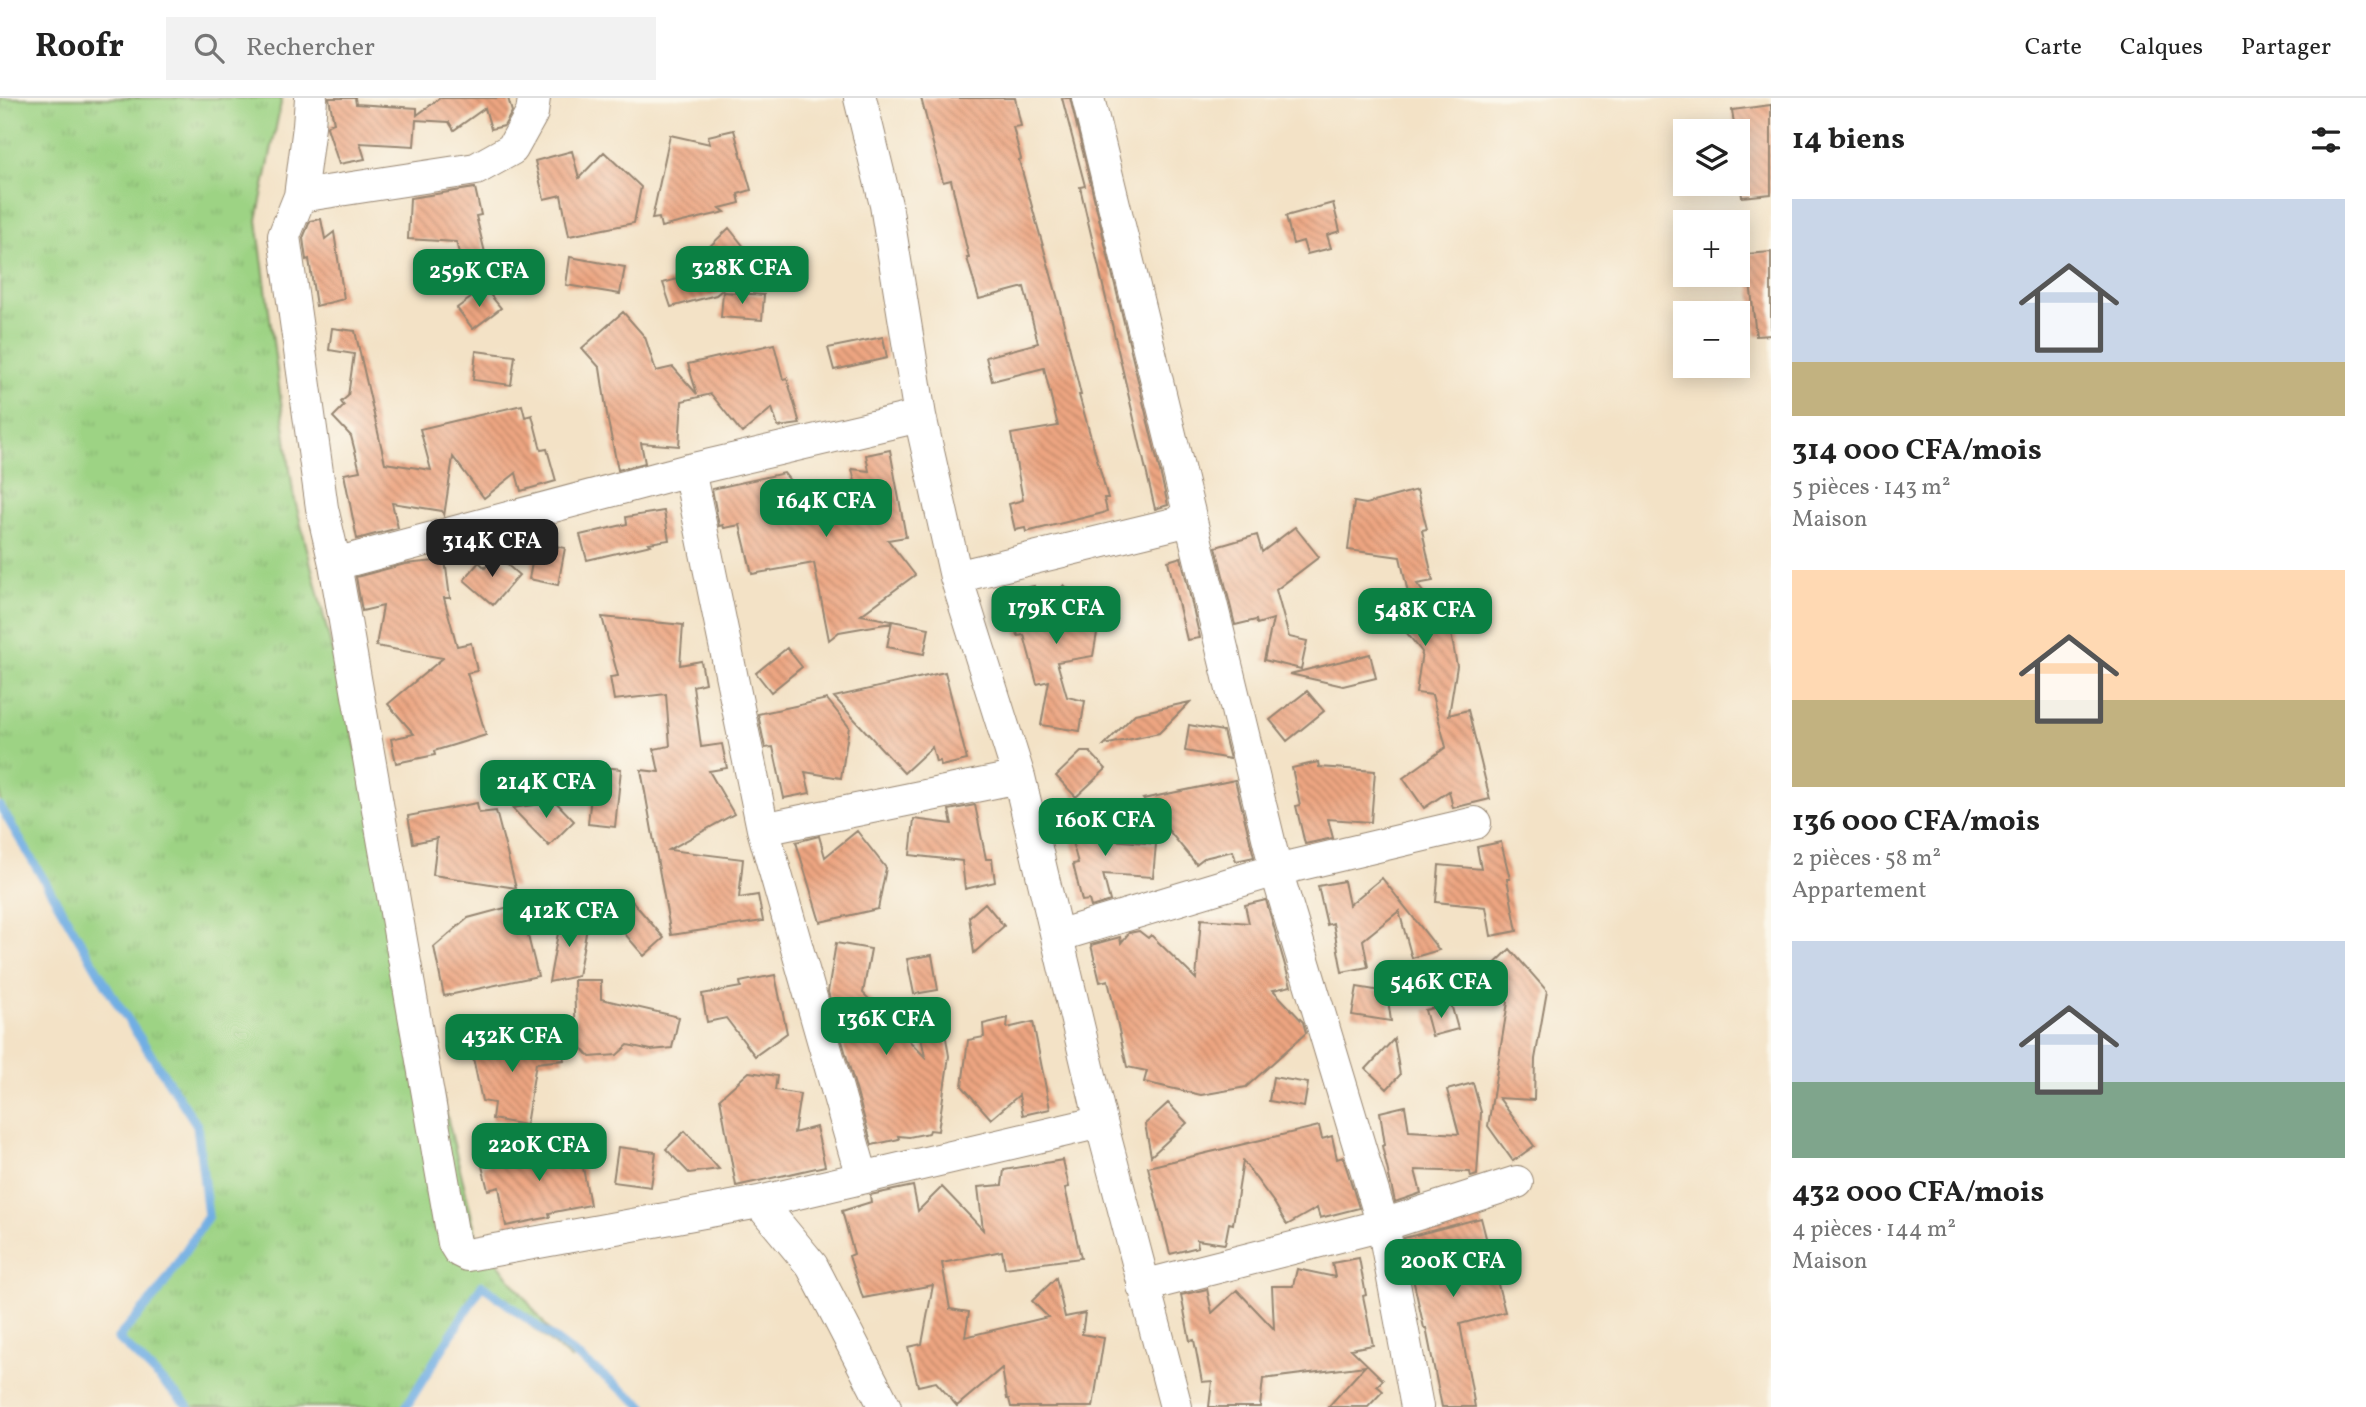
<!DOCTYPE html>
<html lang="fr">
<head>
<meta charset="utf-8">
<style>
  :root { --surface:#fff; --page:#f2f2f2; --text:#222; --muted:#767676; --line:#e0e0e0; --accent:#0b8043 }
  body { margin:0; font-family:Vollkorn,serif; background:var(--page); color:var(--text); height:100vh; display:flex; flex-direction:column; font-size:26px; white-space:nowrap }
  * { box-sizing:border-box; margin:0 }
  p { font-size:23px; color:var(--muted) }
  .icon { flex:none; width:38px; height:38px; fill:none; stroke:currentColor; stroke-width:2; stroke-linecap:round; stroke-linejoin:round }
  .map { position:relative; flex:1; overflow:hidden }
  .side { display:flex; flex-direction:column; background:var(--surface); width:595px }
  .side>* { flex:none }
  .buttons { position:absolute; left:1673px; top:21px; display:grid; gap:14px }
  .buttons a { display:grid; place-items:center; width:77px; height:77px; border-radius:0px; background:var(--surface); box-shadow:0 4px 18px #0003; font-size:35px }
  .price { position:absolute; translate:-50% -60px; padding:0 16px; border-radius:14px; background:var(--accent); color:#fff; font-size:23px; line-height:46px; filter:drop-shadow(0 2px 4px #0008) }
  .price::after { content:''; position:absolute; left:50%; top:42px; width:21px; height:16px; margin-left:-10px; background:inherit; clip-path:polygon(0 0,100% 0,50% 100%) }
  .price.on { background:#222; color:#fff }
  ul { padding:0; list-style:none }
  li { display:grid; align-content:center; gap:14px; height:371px; padding:0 21px }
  li span { display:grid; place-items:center; height:217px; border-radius:0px; color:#555 }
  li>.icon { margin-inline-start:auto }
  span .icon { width:126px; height:126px; fill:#fffc; stroke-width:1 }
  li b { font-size:30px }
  h2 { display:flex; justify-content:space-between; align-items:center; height:84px; padding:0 21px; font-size:30px }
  header { display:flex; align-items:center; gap:42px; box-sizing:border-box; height:98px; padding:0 35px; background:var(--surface); border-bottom:2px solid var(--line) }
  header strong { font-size:33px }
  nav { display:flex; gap:38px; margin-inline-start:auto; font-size:24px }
  .search { width:490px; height:63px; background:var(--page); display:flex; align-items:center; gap:18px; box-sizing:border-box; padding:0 24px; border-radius:0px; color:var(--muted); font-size:26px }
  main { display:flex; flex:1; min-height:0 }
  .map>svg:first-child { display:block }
  .grass { fill:url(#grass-tufts); stroke:#6c7e51; stroke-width:2 }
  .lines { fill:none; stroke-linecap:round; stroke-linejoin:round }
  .stream { stroke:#71aee3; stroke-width:9 }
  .building { fill:url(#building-back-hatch) }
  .minor-casing { stroke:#978672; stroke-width:34 }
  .minor { stroke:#fff; stroke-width:32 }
</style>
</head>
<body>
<header>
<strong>Roofr</strong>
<div class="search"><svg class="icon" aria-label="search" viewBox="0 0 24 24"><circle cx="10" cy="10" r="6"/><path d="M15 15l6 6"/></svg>Rechercher</div>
<nav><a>Carte</a><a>Calques</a><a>Partager</a></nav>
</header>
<main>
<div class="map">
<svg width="1771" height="1309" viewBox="0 0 1771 1309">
  <defs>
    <pattern id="grass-tufts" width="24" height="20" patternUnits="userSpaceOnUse" patternTransform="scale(1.75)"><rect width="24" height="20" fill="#9dd384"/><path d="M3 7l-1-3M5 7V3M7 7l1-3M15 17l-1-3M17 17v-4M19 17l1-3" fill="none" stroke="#88b572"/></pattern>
    <pattern id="building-back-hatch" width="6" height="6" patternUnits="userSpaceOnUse" patternTransform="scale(1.75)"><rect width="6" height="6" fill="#eda581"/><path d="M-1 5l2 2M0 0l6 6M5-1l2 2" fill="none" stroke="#c18769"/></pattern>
  </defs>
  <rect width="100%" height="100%" fill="#fbf7ec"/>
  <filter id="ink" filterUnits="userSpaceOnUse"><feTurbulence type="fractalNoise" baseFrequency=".0143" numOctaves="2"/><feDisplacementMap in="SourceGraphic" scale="14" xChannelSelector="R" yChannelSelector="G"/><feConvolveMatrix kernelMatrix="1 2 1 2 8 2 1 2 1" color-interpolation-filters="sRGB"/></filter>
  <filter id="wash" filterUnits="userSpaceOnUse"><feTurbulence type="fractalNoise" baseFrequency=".00686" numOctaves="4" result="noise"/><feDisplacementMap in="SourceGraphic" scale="28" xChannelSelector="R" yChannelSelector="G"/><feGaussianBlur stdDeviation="1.57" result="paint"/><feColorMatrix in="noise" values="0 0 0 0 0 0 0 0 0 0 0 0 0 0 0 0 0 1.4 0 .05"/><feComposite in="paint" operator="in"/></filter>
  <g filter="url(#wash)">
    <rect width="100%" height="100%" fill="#f3e2c6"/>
    <!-- grass -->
    <path class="grass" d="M 0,0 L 282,0 L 257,122 L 293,394 L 476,1136 L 572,1262 L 482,1187 L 406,1309 L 189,1309 L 118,1240 L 158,1195 L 208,1118 L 197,1027 L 117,905 L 0,708 Z"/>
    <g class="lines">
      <!-- stream -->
      <path class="stream" d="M 0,708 L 117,905 L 197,1027 L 208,1118 L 158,1195 L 118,1240 L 189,1309
        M 406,1309 L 482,1187 L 645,1309"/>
    </g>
    <g id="blocks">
      <!-- building -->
      <path class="building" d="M 329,0 L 355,0 L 356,6 L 417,10 L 417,17 L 440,0 L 508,0 L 512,14 L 504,28 L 491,31 L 485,10 L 454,32 L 449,24 L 416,22 L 414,48 L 360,45 L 365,61 L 339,66 L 327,29 L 328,27 L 334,25 Z
        M 921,0 L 1015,0 L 1021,28 L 1013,29 L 1021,61 L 1019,62 L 1057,198 L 1081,297 L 1079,297 L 1108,400 L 1104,400 L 1107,413 L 1103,415 L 1026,434 L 1025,430 L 1015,432 L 1009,406 L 1023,402 L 1011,336 L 1058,328 L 1044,270 L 992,283 L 986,259 L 1038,245 L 1024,189 L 979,201 L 967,160 L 969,160 L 951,82 L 943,84 Z
        M 1062,0 L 1070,0 L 1168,407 L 1155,411 L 1080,89 L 1085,88 Z
        M 1771,7 L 1771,96 L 1742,99 L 1738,62 L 1738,33 L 1735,33 L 1732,12 Z
        M 734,32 L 751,92 L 738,96 L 740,105 L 720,110 L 725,114 L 661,129 L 659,120 L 652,121 L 670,37 L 710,46 L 708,38 Z
        M 572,53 L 579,80 L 604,54 L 641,89 L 634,125 L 569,138 L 561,97 L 544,101 L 535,63 Z
        M 475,90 L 481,117 L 476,118 L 488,167 L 464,173 L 456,144 L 408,141 L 410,100 Z
        M 1333,105 L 1340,133 L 1327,137 L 1331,150 L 1307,156 L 1303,143 L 1293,146 L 1286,118 Z
        M 321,121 L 325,141 L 334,134 L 344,201 L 316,208 L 309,161 L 306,162 L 303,140 L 310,123 Z
        M 729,130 L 753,160 L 765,157 L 716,197 L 671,209 L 663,185 L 722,169 L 706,152 Z
        M 1771,154 L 1771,237 L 1756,238 L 1747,156 Z
        M 570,159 L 625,169 L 620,196 L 566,187 Z
        M 479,194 L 488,194 L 501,210 L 473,231 L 457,210 Z
        M 723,194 L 764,197 L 762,222 L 721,219 Z
        M 623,214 L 645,239 L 656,273 L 673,269 L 697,296 L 688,266 L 774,246 L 783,281 L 787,280 L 800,326 L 778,329 L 772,310 L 742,335 L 711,296 L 682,303 L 679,348 L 641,345 L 645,365 L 618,372 L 608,323 L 600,270 L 582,250 Z
        M 332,230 L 355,233 L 385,365 L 431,372 L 420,331 L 522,307 L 525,319 L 532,317 L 541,352 L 547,351 L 556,383 L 521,393 L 516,375 L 484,400 L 453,359 L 444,418 L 442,413 L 392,405 L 398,430 L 357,441 L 344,376 L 360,373 L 351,338 L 333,319 L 344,308 L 341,304 L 348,298 L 354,256 L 329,252 Z
        M 883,239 L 887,260 L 834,272 L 828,250 Z
        M 476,253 L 515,258 L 511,287 L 473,282 Z
        M 890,352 L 906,439 L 888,442 L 915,477 L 861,517 L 891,523 L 891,525 L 839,534 L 829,542 L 814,465 L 752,476 L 740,427 L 724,430 L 723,427 L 719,428 L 712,391 L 784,375 L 820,420 L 821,411 L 859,401 L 852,371 L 869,373 L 866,357 Z
        M 1417,392 L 1427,431 L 1422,432 L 1433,483 L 1417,486 L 1450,530 L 1457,568 L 1449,617 L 1468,612 L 1490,701 L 1453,710 L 1449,693 L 1424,710 L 1403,680 L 1446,649 L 1432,597 L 1416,595 L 1422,554 L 1398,524 L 1412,513 L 1400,459 L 1348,452 L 1354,404 L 1366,406 Z
        M 664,413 L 669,442 L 649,445 L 651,447 L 587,462 L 580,437 L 627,426 L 626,419 Z
        M 1295,429 L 1319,459 L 1276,492 L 1289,539 L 1307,543 L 1301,571 L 1264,562 L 1273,521 L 1257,526 L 1256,522 L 1235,527 L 1216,449 L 1257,437 L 1262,454 Z
        M 536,444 L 565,450 L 558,487 L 529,481 Z
        M 496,457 L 519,477 L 493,507 L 464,482 L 479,464 L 485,470 Z
        M 1181,459 L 1200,540 L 1187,542 L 1168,463 Z
        M 445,462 L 450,500 L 444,500 L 457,548 L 471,545 L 477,573 L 467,575 L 486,637 L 434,653 L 435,657 L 396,665 L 391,641 L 414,636 L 388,606 L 443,560 L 376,548 L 383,508 L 362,513 L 356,479 L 405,466 Z
        M 1064,487 L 1100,518 L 1093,558 L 1057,564 L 1067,599 L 1085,603 L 1080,633 L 1041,627 L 1049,583 L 1037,586 L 1024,537 L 1018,538 L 1007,494 L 1034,488 L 1040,514 Z
        M 602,519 L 683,527 L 680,567 L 701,563 L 705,585 L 693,588 L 701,649 L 722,646 L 727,670 L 709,673 L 734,716 L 669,752 L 743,761 L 739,800 L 758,797 L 763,823 L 671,837 L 641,672 L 659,674 L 654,651 L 670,648 L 666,596 L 614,602 L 610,579 L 618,578 Z
        M 892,523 L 929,530 L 924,556 L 887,549 Z
        M 787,550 L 802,569 L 771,594 L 756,575 Z
        M 1370,556 L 1376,580 L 1343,588 L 1290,576 Z
        M 945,574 L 967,662 L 941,668 L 940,663 L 936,664 L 932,649 L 904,675 L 834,599 Z
        M 1307,593 L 1324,613 L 1287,643 L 1270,622 Z
        M 827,601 L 849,629 L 841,680 L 805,674 L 810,695 L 784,700 L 773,649 L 765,650 L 758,616 Z
        M 1190,604 L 1159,635 L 1104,647 L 1135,616 Z
        M 1189,627 L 1223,633 L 1230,661 L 1185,653 Z
        M 1081,654 L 1090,654 L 1106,671 L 1076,699 L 1056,678 Z
        M 1318,664 L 1319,669 L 1375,673 L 1371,724 L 1328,721 L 1333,740 L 1305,746 L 1296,708 L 1300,707 L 1292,670 Z
        M 594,668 L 621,671 L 615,729 L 588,726 Z
        M 1235,682 L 1254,759 L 1236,763 L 1233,753 L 1204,760 L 1196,766 L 1143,701 Z
        M 552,700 L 574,723 L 549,748 L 512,710 L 541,706 L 543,709 Z
        M 477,705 L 479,715 L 496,713 L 516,790 L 433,777 L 437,740 L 413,745 L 408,718 Z
        M 975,707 L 986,761 L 992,761 L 995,784 L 965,791 L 962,763 L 910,757 L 914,721 L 952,726 L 949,712 Z
        M 1091,712 L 1100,741 L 1156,746 L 1153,779 L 1103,776 L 1110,803 L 1091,809 L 1089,802 L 1082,803 L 1073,766 L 1078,765 L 1065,718 Z
        M 857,733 L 886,770 L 878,811 L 820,824 L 796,744 L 819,738 L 825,759 Z
        M 1501,744 L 1510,781 L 1507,781 L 1517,833 L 1491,838 L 1486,809 L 1436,804 L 1439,767 L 1481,771 L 1477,749 Z
        M 1382,780 L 1439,852 L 1412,860 L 1399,813 L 1363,842 L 1368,869 L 1342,874 L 1333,825 L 1327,827 L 1318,788 L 1344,783 L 1349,807 Z
        M 1266,802 L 1291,888 L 1273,892 L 1303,924 L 1306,935 L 1246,989 L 1201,997 L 1144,984 L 1147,973 L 1127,969 L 1108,882 L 1100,884 L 1091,847 L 1120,839 L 1121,845 L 1129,835 L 1139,833 L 1148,840 L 1151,837 L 1196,881 L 1201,821 L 1249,825 L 1245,807 Z
        M 633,804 L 664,840 L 644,858 L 612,821 Z
        M 985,805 L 1004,828 L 974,855 L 969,819 Z
        M 520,806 L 538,878 L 444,898 L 434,849 L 468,820 Z
        M 561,819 L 588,824 L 578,878 L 549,884 Z
        M 836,845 L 871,851 L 863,895 L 925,959 L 921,939 L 945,934 L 949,958 L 938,1033 L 930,1032 L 929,1035 L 909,1039 L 898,1038 L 899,1041 L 872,1047 L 828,894 Z
        M 1510,851 L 1547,893 L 1535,961 L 1534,1002 L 1499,1000 L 1534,1048 L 1513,1063 L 1488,1028 L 1508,904 L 1483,877 Z
        M 932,857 L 938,892 L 914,896 L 907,861 Z
        M 775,877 L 787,935 L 755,958 L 726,920 L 707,924 L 702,896 L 741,889 L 740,884 Z
        M 574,882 L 601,882 L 601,901 L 679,919 L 672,950 L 651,952 L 628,947 L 617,957 L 590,959 L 576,943 Z
        M 1357,889 L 1387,894 L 1391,923 L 1352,917 Z
        M 1451,906 L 1458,931 L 1432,938 L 1425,912 Z
        M 1008,920 L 1007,930 L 1033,924 L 1050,1011 L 1023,1017 L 1019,997 L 991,1021 L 962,988 L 968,942 L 984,939 L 983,926 Z
        M 560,939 L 564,962 L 536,965 L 526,1027 L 492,1021 L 494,1005 L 482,1003 L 471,950 L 515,941 L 516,944 Z
        M 1394,941 L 1400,977 L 1387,991 L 1366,971 Z
        M 749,974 L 777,978 L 775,992 L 800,996 L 794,1035 L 816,1029 L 825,1068 L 736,1088 L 720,1000 Z
        M 1273,979 L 1308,985 L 1304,1009 L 1269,1003 Z
        M 1473,985 L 1481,1014 L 1477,1077 L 1471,1079 L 1470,1074 L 1415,1072 L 1421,1095 L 1395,1104 L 1382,1048 L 1385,1047 L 1380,1014 L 1405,1008 L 1409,1033 L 1459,1036 L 1447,992 Z
        M 1168,1005 L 1187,1025 L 1151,1058 L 1145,1026 Z
        M 1319,1028 L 1322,1041 L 1332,1038 L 1337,1061 L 1343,1059 L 1359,1110 L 1320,1120 L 1317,1110 L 1287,1127 L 1275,1106 L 1243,1063 L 1233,1126 L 1229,1125 L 1225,1146 L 1197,1142 L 1198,1149 L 1170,1156 L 1148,1069 Z
        M 685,1033 L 719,1071 L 689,1075 L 666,1051 Z
        M 578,1043 L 590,1107 L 549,1115 L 550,1119 L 506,1128 L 499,1089 L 488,1092 L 482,1068 Z
        M 618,1049 L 656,1054 L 651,1089 L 613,1084 Z
        M 1063,1062 L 1069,1089 L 1065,1090 L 1081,1160 L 1005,1170 L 1002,1153 L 942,1165 L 950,1211 L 969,1214 L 965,1239 L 1048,1219 L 1032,1203 L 1056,1180 L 1065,1219 L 1085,1215 L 1082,1236 L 1104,1240 L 1093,1309 L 1011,1309 L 1009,1301 L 1007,1301 L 1002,1270 L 957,1308 L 936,1284 L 918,1288 L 908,1249 L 922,1246 L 933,1187 L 863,1200 L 849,1158 L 854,1156 L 842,1113 L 871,1104 L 870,1097 L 913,1088 L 918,1113 L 942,1089 L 983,1132 L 978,1089 L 1002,1087 L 1004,1072 Z
        M 1481,1120 L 1505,1214 L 1460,1226 L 1475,1309 L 1442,1309 L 1426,1230 L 1424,1230 L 1404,1140 Z
        M 1359,1160 L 1366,1197 L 1363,1198 L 1373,1247 L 1351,1251 L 1383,1282 L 1377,1288 L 1383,1293 L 1368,1309 L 1328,1309 L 1365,1268 L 1263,1281 L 1260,1309 L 1209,1309 L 1212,1283 L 1202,1284 L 1194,1242 L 1190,1243 L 1181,1197 L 1207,1191 L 1212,1215 L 1237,1192 L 1274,1231 L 1272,1188 L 1293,1188 L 1297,1171 L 1335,1179 L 1332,1165 Z"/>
    </g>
  </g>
  <g filter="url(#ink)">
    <use href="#blocks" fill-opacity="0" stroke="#978672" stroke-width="2"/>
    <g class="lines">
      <defs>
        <path id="minor" d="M 311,0 L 309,28 L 300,98 L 284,138 L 322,410 L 335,466 L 454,1145 L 459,1153 L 467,1157 L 759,1104 L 812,1168 L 885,1309
          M 860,0 L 886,107 L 920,318 L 956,479 L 1019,679 L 1101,1024 L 1176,1309
          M 1088,0 L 1276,772 L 1383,1127 L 1417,1309
          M 300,98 L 476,71 L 512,51 L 532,15 L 534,0
          M 689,372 L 763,731 L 862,1079
          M 335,466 L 689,372 L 920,318
          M 956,479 L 1190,422
          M 763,731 L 1019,679
          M 1057,838 L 1276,772 L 1475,725
          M 759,1104 L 1101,1024
          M 1143,1188 L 1383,1127 L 1517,1084"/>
      </defs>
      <!-- minor casing -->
      <use href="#minor" class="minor-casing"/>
      <!-- minor -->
      <use href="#minor" class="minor"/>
    </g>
  </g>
</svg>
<div class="buttons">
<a><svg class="icon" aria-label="layers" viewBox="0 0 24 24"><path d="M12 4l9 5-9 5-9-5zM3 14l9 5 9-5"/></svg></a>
<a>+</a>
<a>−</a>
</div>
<b class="price" style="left:742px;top:208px">328K CFA</b>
<b class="price" style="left:479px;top:211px">259K CFA</b>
<b class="price" style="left:826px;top:441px">164K CFA</b>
<b class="price on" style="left:492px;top:481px">314K CFA</b>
<b class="price" style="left:1056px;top:548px">179K CFA</b>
<b class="price" style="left:1425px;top:550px">548K CFA</b>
<b class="price" style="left:546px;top:722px">214K CFA</b>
<b class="price" style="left:1105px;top:760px">160K CFA</b>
<b class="price" style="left:569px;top:851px">412K CFA</b>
<b class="price" style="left:1441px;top:922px">546K CFA</b>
<b class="price" style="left:886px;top:959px">136K CFA</b>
<b class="price" style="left:512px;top:976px">432K CFA</b>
<b class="price" style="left:539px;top:1085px">220K CFA</b>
<b class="price" style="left:1453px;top:1201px">200K CFA</b>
</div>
<section class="side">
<h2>14 biens<svg class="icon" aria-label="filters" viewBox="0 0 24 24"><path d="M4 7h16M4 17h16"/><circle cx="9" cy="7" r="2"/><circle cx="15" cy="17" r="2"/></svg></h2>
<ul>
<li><span style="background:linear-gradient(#c9d6e8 75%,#c2b280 0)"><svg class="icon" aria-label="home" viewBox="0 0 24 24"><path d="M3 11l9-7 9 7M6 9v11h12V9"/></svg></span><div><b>314 000 CFA/mois</b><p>5 pièces · 143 m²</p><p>Maison</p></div></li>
<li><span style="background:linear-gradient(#ffd9b3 60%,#c2b280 0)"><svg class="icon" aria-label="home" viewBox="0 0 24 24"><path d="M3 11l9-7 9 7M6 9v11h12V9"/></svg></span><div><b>136 000 CFA/mois</b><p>2 pièces · 58 m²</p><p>Appartement</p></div></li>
<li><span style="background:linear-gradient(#c9d6e8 65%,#7fa58c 0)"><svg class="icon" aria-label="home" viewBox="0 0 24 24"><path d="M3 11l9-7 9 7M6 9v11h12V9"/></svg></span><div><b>432 000 CFA/mois</b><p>4 pièces · 144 m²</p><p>Maison</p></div></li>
</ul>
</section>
</main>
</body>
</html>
